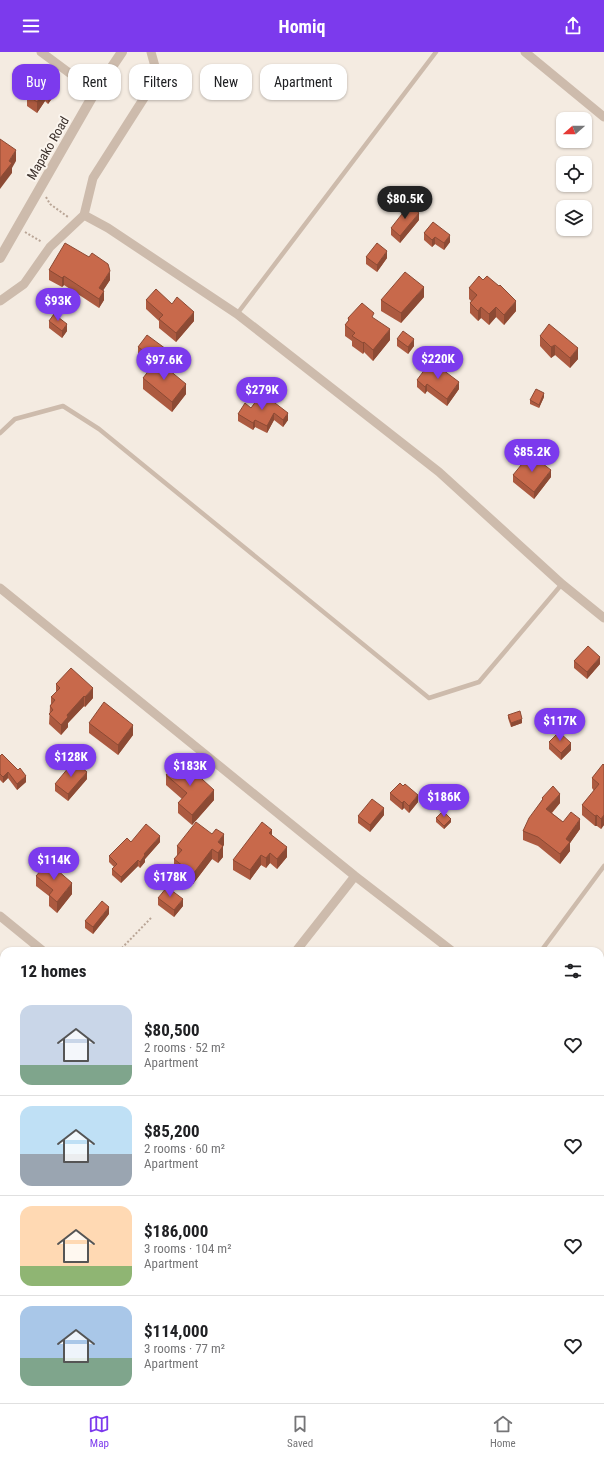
<!DOCTYPE html>
<html lang="en">
<head>
<meta charset="utf-8">
<style>
  :root { --surface:#fff; --page:#f2f2f2; --text:#202124; --muted:#757577; --line:#e0e0e0; --accent:#7c3aed }
  body { margin:0; font-family:"Roboto Condensed",sans-serif; background:var(--page); color:var(--text); height:100vh; display:flex; flex-direction:column; font-size:15px; white-space:nowrap }
  * { box-sizing:border-box; margin:0 }
  p { font-size:13px; color:var(--muted) }
  .icon { flex:none; width:22px; height:22px; fill:none; stroke:currentColor; stroke-width:2; stroke-linecap:round; stroke-linejoin:round }
  .map { position:relative; flex:1; overflow:hidden }
  .sheet { position:absolute; left:0px; top:895px; width:604px; height:456px; display:flex; flex-direction:column; background:var(--surface); border-radius:12px 12px 0 0; box-shadow:0 1px 3px #0004 }
  .sheet>* { flex:none }
  .guide { position:absolute; left:12px; top:12px; width:400px; height:36px; display:flex; gap:8px }
  .needle { width:26px; rotate:249deg }
  .buttons { position:absolute; left:556px; top:60px; display:grid; gap:8px }
  .buttons a { display:grid; place-items:center; width:36px; height:36px; border-radius:8px; background:var(--surface); box-shadow:0 1px 3px #0004; font-size:20px }
  .price { position:absolute; translate:-50% -34px; padding:0 9px; border-radius:14px; background:var(--accent); color:#fff; font-size:13px; line-height:26px; filter:drop-shadow(0 1px 2px #0008) }
  .price::after { content:''; position:absolute; left:50%; top:24px; width:12px; height:9px; margin-left:-6px; background:inherit; clip-path:polygon(0 0,100% 0,50% 100%) }
  .price.on { background:#222; color:#fff }
  ul { padding:0; list-style:none }
  li { display:flex; align-items:center; gap:12px; height:100px; padding:0 20px }
  li+li { border-top:1px solid var(--line) }
  li span { display:grid; place-items:center; flex:none; width:112px; height:80px; border-radius:12px; color:#555 }
  li>.icon { margin-inline-start:auto }
  span .icon { width:48px; height:48px; fill:#fffc; stroke-width:1 }
  li b { font-size:17px }
  h2 { display:flex; justify-content:space-between; align-items:center; height:48px; padding:0 20px; font-size:17px }
  .tag { padding:0 14px; border-radius:12px; background:var(--surface); box-shadow:0 1px 3px #0004; font-size:14px; line-height:36px }
  .tag.on { background:var(--accent); color:#fff }
  header { display:flex; justify-content:space-between; align-items:center; height:52px; padding:0 20px; background:var(--accent); color:#fff; font-size:18px; font-weight:700 }
  .tabs { display:flex; justify-content:space-around; align-items:center; height:56px; border-top:1px solid var(--line); background:var(--surface); font-size:11px; color:var(--muted) }
  .tabs a { display:grid; justify-items:center; gap:2px }
  .tabs .on { color:var(--accent) }
  .map>svg:first-child { display:block }
  .lines { fill:none; stroke-linecap:round; stroke-linejoin:round }
  .path { stroke:#b9a596; stroke-width:2; stroke-dasharray:2 2; stroke-linecap:butt }
  .service { stroke:#cdbbac; stroke-width:4.5 }
  .minor { stroke:#cdbbac; stroke-width:9 }
  .tertiary { stroke:#cdbbac; stroke-width:10 }
  .wall { fill:#ac5a40 }
  .shaded-wall { fill:#8c4a34 }
  .building { fill:#c8694b; stroke:#8c4a34 }
  .labels { text-anchor:middle; dominant-baseline:central; stroke-width:4; stroke-linejoin:round; paint-order:stroke }
  .street-label { font-size:13px; fill:#3b302b; stroke:#fbf5ee }
</style>
</head>
<body>
<header><svg class="icon" aria-label="menu" viewBox="0 0 24 24"><path d="M4 6h16M4 12h16M4 18h16"/></svg>Homiq<svg class="icon" aria-label="share" viewBox="0 0 24 24"><path d="M12 15V3M7 8l5-5 5 5M5 13v7h14v-7"/></svg></header>
<div class="map">
<svg width="604" height="1351" viewBox="0 0 604 1351">
  <rect width="100%" height="100%" fill="#f4ebe1"/>
  <g class="lines">
    <!-- path -->
    <path class="path" d="M 46,145 L 50,152 L 68,165
      M 25,180 L 42,190
      M 119,899 L 151,866
      M 110,1351 L 114,1347
      M 185,1351 L 185,1347
      M 277,1351 L 278,1347"/>
    <!-- service -->
    <path class="service" d="M 237,262 L 436,0
      M 0,381 L 15,367 L 63,354 L 99,377 L 429,646 L 479,630 L 562,532
      M 541,899 L 604,814"/>
    <!-- minor -->
    <path class="minor" d="M 41,0 L 95,40
      M 525,0 L 604,65
      M 84,163 L 93,126 L 151,35 L 156,18 L 151,0
      M 0,249 L 24,232 L 50,195 L 84,163 L 108,176 L 237,262 L 439,420 L 562,532 L 604,566
      M 0,536 L 355,824 L 452,899
      M 0,864 L 43,899
      M 296,899 L 355,824
      M 600,1019 L 604,1022
      M 595,1347 L 600,1351"/>
    <!-- tertiary -->
    <path class="tertiary" d="M 0,206 L 95,40 L 122,0"/>
  </g>
  <!-- wall -->
  <path class="wall" d="M 18,30 L 56,41 L 48,52 L 45,49 L 37,61 L 27,54 L 27,48 L 18,41 Z
    M 419,168 L 400,191 L 391,183 L 391,176 Z
    M 433,170 L 450,190 L 444,198 L 435,192 L 432,195 L 424,188 L 424,181 Z
    M 366,205 L 387,206 L 377,220 L 366,212 Z
    M 49,218 L 110,228 L 103,238 L 104,248 L 99,256 L 64,233 L 62,235 L 49,228 Z
    M 469,236 L 516,259 L 504,273 L 496,265 L 489,273 L 481,266 L 478,269 L 470,261 L 470,251 L 471,249 L 469,247 Z
    M 424,245 L 401,271 L 381,259 L 381,248 Z
    M 146,248 L 172,252 L 194,269 L 176,290 L 159,276 L 159,269 L 146,257 Z
    M 348,266 L 374,267 L 390,288 L 373,309 L 364,300 L 363,302 L 352,294 L 352,289 L 345,284 L 345,273 L 348,269 Z
    M 49,269 L 67,279 L 62,286 L 49,276 Z
    M 540,284 L 578,307 L 570,316 L 555,303 L 551,306 L 540,294 Z
    M 397,287 L 414,294 L 408,302 L 397,294 Z
    M 138,295 L 166,304 L 168,312 L 166,315 L 186,342 L 172,360 L 143,337 L 143,326 L 154,313 L 138,302 Z
    M 417,328 L 459,337 L 447,354 L 427,339 L 425,342 L 417,335 Z
    M 262,341 L 288,368 L 283,375 L 274,368 L 267,381 L 255,375 L 253,378 L 238,369 L 238,362 L 251,356 Z
    M 544,345 L 539,356 L 530,352 L 530,348 Z
    M 513,423 L 551,425 L 534,447 L 513,430 Z
    M 574,609 L 600,612 L 587,627 L 574,616 Z
    M 56,632 L 93,646 L 85,655 L 84,654 L 68,671 L 68,675 L 61,683 L 49,672 L 50,654 L 51,652 L 51,645 L 56,640 Z
    M 508,663 L 522,671 L 511,675 L 508,666 Z
    M 89,671 L 133,683 L 118,703 L 89,681 Z
    M 549,690 L 571,698 L 561,708 L 549,697 Z
    M 0,704 L 26,730 L 17,738 L 8,726 L 3,731 L 0,728 Z
    M 604,713 L 604,773 L 601,777 L 597,774 L 595,774 L 582,763 L 582,753 L 594,739 L 592,736 L 592,726 Z
    M 166,723 L 214,748 L 192,773 L 178,761 L 178,751 L 182,747 L 166,733 Z
    M 87,727 L 68,749 L 55,739 L 55,732 Z
    M 390,741 L 418,750 L 409,761 L 404,756 L 402,758 L 390,748 Z
    M 542,746 L 560,751 L 552,761 L 563,770 L 580,777 L 570,791 L 570,799 L 560,812 L 538,794 L 523,788 L 523,779 L 542,748 Z
    M 384,763 L 370,780 L 358,771 L 358,764 Z
    M 436,766 L 451,770 L 444,777 L 436,770 Z
    M 272,783 L 287,805 L 277,817 L 270,811 L 266,816 L 261,813 L 250,828 L 233,818 L 233,808 Z
    M 131,790 L 160,790 L 145,807 L 145,810 L 140,816 L 138,814 L 121,831 L 112,823 L 112,817 L 114,815 L 109,810 L 109,804 Z
    M 224,793 L 223,794 L 223,805 L 218,811 L 212,807 L 193,832 L 174,817 L 174,807 L 177,804 L 177,794 Z
    M 36,824 L 72,842 L 57,861 L 49,854 L 49,844 L 36,834 Z
    M 158,846 L 183,854 L 174,865 L 158,853 Z
    M 109,862 L 93,882 L 85,876 L 85,869 Z
    M 0,920 L 4,923 L 4,946 L 0,942 Z"/>
  <!-- shaded-wall -->
  <path class="shaded-wall" d="M 56,31 L 56,41 L 48,52 L 48,42 Z
    M 45,39 L 45,49 L 37,61 L 37,50 Z
    M 16,98 L 16,109 L 12,116 L 12,121 L 0,137 L 0,126 L 9,109 Z
    M 419,161 L 419,168 L 400,191 L 400,184 Z
    M 450,183 L 450,190 L 444,198 L 444,191 Z
    M 435,185 L 435,192 L 432,195 L 432,188 Z
    M 387,199 L 387,206 L 377,220 L 377,213 Z
    M 110,219 L 110,228 L 99,245 L 99,236 Z
    M 64,224 L 64,233 L 62,235 L 62,226 Z
    M 424,235 L 424,245 L 401,271 L 401,261 Z
    M 104,239 L 104,248 L 99,256 L 99,247 Z
    M 516,249 L 516,259 L 504,273 L 504,263 Z
    M 481,255 L 481,266 L 478,269 L 478,259 Z
    M 496,255 L 496,265 L 489,273 L 489,262 Z
    M 194,260 L 194,269 L 176,290 L 176,281 Z
    M 67,272 L 67,279 L 62,286 L 62,279 Z
    M 390,277 L 390,288 L 373,309 L 373,298 Z
    M 414,287 L 414,294 L 408,302 L 408,295 Z
    M 364,290 L 364,300 L 363,302 L 363,291 Z
    M 555,293 L 555,303 L 551,306 L 551,295 Z
    M 578,296 L 578,307 L 570,316 L 570,306 Z
    M 166,297 L 166,304 L 162,301 Z
    M 168,305 L 168,312 L 163,319 L 163,312 Z
    M 459,330 L 459,337 L 447,354 L 447,347 Z
    M 186,332 L 186,342 L 172,360 L 172,350 Z
    M 427,332 L 427,339 L 425,342 L 425,335 Z
    M 544,341 L 544,345 L 539,356 L 539,353 Z
    M 274,361 L 274,368 L 267,381 L 267,374 Z
    M 288,361 L 288,368 L 283,375 L 283,368 Z
    M 255,368 L 255,375 L 253,378 L 253,371 Z
    M 551,418 L 551,425 L 534,447 L 534,440 Z
    M 600,605 L 600,612 L 587,627 L 587,620 Z
    M 93,636 L 93,646 L 85,655 L 85,645 Z
    M 84,644 L 84,654 L 68,671 L 68,675 L 61,683 L 61,673 L 67,663 Z
    M 522,667 L 522,671 L 511,675 L 511,671 Z
    M 133,673 L 133,683 L 118,703 L 118,693 Z
    M 571,691 L 571,698 L 561,708 L 561,701 Z
    M 8,720 L 8,726 L 3,731 L 3,725 Z
    M 87,720 L 87,727 L 68,749 L 68,742 Z
    M 26,724 L 26,730 L 17,738 L 17,732 Z
    M 214,738 L 214,748 L 192,773 L 192,763 Z
    M 560,742 L 560,751 L 546,767 L 546,757 Z
    M 418,743 L 418,750 L 409,761 L 409,754 Z
    M 404,749 L 404,756 L 402,758 L 402,751 Z
    M 384,756 L 384,763 L 370,780 L 370,773 Z
    M 597,763 L 597,774 L 595,774 L 595,764 Z
    M 604,763 L 604,773 L 601,777 L 601,767 Z
    M 451,767 L 451,770 L 444,777 L 444,774 Z
    M 580,767 L 580,777 L 570,791 L 570,799 L 560,812 L 560,802 L 566,787 Z
    M 272,778 L 272,788 L 269,781 Z
    M 224,782 L 224,793 L 218,800 L 218,790 Z
    M 160,784 L 160,790 L 145,807 L 145,810 L 140,816 L 140,810 L 144,802 Z
    M 223,794 L 223,805 L 218,811 L 218,801 Z
    M 287,795 L 287,805 L 277,817 L 277,807 Z
    M 212,797 L 212,807 L 193,832 L 193,822 Z
    M 270,801 L 270,811 L 266,816 L 266,806 Z
    M 261,803 L 261,813 L 250,828 L 250,818 Z
    M 138,808 L 138,814 L 121,831 L 121,825 Z
    M 72,831 L 72,842 L 57,861 L 57,850 Z
    M 183,847 L 183,854 L 174,865 L 174,858 Z
    M 109,855 L 109,862 L 93,882 L 93,875 Z
    M 2,976 L 2,983 L 0,986 L 0,979 Z
    M 604,1279 L 604,1286 L 600,1291 L 600,1284 Z"/>
  <!-- building -->
  <path class="building" d="M 27,18 L 40,27 L 43,22 L 56,31 L 48,42 L 45,39 L 37,50 L 27,43 L 30,39 L 18,30 Z
    M 0,87 L 16,98 L 9,109 L 12,111 L 0,126 Z
    M 409,153 L 419,161 L 400,184 L 391,176 Z
    M 433,170 L 450,183 L 444,191 L 435,185 L 432,188 L 424,181 Z
    M 65,191 L 89,205 L 92,201 L 108,212 L 110,219 L 99,236 L 104,239 L 99,247 L 64,224 L 62,226 L 49,218 Z
    M 377,191 L 387,199 L 377,213 L 366,205 Z
    M 405,220 L 424,235 L 401,261 L 381,248 Z
    M 479,224 L 483,228 L 487,224 L 499,234 L 500,233 L 516,249 L 504,263 L 496,255 L 489,262 L 481,255 L 478,259 L 470,251 L 477,243 L 469,236 Z
    M 156,237 L 172,252 L 177,245 L 194,260 L 176,281 L 159,267 L 163,263 L 146,248 Z
    M 362,251 L 374,261 L 372,265 L 390,277 L 373,298 L 364,290 L 363,291 L 352,284 L 355,281 L 345,273 L 349,268 L 348,266 Z
    M 54,262 L 67,272 L 62,279 L 49,269 Z
    M 549,272 L 578,296 L 570,306 L 555,293 L 551,295 L 540,284 Z
    M 403,279 L 414,287 L 408,295 L 397,287 Z
    M 147,283 L 166,297 L 162,301 L 168,305 L 163,312 L 138,295 Z
    M 157,308 L 186,332 L 172,350 L 143,326 Z
    M 431,309 L 459,330 L 447,347 L 427,332 L 425,335 L 417,328 Z
    M 536,337 L 544,341 L 539,353 L 530,348 Z
    M 262,341 L 288,361 L 283,368 L 274,361 L 267,374 L 255,368 L 253,371 L 238,362 L 245,351 L 251,356 Z
    M 530,402 L 551,418 L 534,440 L 513,423 Z
    M 588,594 L 600,605 L 587,620 L 574,609 Z
    M 71,616 L 93,636 L 85,645 L 84,644 L 67,663 L 68,665 L 61,673 L 49,662 L 53,658 L 50,654 L 55,648 L 51,645 L 60,636 L 56,632 Z
    M 104,650 L 133,673 L 118,693 L 89,671 Z
    M 520,659 L 522,667 L 511,671 L 508,663 Z
    M 559,680 L 571,691 L 561,701 L 549,690 Z
    M 2,702 L 18,718 L 20,716 L 26,724 L 17,732 L 8,720 L 3,725 L 0,722 L 0,704 Z
    M 180,707 L 214,738 L 192,763 L 178,751 L 187,741 L 166,723 Z
    M 74,709 L 87,720 L 68,742 L 55,732 Z
    M 603,712 L 604,713 L 604,763 L 601,767 L 597,763 L 595,764 L 582,753 L 599,732 L 592,726 Z
    M 400,731 L 403,734 L 405,732 L 418,743 L 409,754 L 404,749 L 402,751 L 390,741 Z
    M 553,734 L 560,742 L 546,757 L 563,770 L 571,760 L 580,767 L 566,787 L 570,790 L 560,802 L 538,785 L 523,779 L 529,766 L 543,747 L 542,746 Z
    M 372,747 L 384,756 L 370,773 L 358,764 Z
    M 443,759 L 451,767 L 444,774 L 436,766 Z
    M 196,770 L 212,782 L 216,777 L 224,782 L 218,790 L 223,794 L 218,801 L 212,797 L 193,822 L 174,807 L 182,798 L 177,794 Z
    M 262,770 L 272,778 L 269,781 L 287,795 L 277,807 L 270,801 L 266,806 L 261,803 L 250,818 L 233,808 Z
    M 146,772 L 160,784 L 144,802 L 145,803 L 140,810 L 138,808 L 121,825 L 112,817 L 117,812 L 109,804 L 127,786 L 131,790 Z
    M 48,810 L 72,831 L 57,850 L 49,843 L 53,838 L 36,824 Z
    M 167,835 L 183,847 L 174,858 L 158,846 Z
    M 102,849 L 109,855 L 93,875 L 85,869 Z
    M 0,920 L 4,923 L 4,936 L 0,932 Z
    M 0,974 L 2,976 L 0,979 Z
    M 600,1267 L 604,1271 L 604,1279 L 600,1284 Z"/>
  <g class="labels">
    <!-- street labels -->
    <g class="street-label">
      <text transform="translate(48 96) rotate(-60)">Mapako Road</text>
    </g>
  </g>
</svg>
<div class="buttons">
<a><svg class="needle" viewBox="-14 -14 28 28"><path d="M0-13l5 13h-10z" fill="#e53935"/><path d="M0 13l5-13h-10z" fill="#757577"/></svg></a>
<a><svg class="icon" aria-label="locate" viewBox="0 0 24 24"><circle cx="12" cy="12" r="6"/><path d="M12 2v4M12 18v4M2 12h4M18 12h4"/></svg></a>
<a><svg class="icon" aria-label="layers" viewBox="0 0 24 24"><path d="M12 4l9 5-9 5-9-5zM3 14l9 5 9-5"/></svg></a>
</div>
<b class="price on" style="left:405px;top:168px">$80.5K</b>
<b class="price" style="left:58px;top:270px">$93K</b>
<b class="price" style="left:438px;top:328px">$220K</b>
<b class="price" style="left:164px;top:329px">$97.6K</b>
<b class="price" style="left:262px;top:359px">$279K</b>
<b class="price" style="left:532px;top:421px">$85.2K</b>
<b class="price" style="left:560px;top:690px">$117K</b>
<b class="price" style="left:71px;top:726px">$128K</b>
<b class="price" style="left:190px;top:735px">$183K</b>
<b class="price" style="left:444px;top:766px">$186K</b>
<b class="price" style="left:54px;top:829px">$114K</b>
<b class="price" style="left:170px;top:846px">$178K</b>
<div class="guide">
<a class="tag on">Buy</a>
<a class="tag">Rent</a>
<a class="tag">Filters</a>
<a class="tag">New</a>
<a class="tag">Apartment</a>
</div>
<section class="sheet">
<h2>12 homes<svg class="icon" aria-label="filters" viewBox="0 0 24 24"><path d="M4 7h16M4 17h16"/><circle cx="9" cy="7" r="2"/><circle cx="15" cy="17" r="2"/></svg></h2>
<ul>
<li><span style="background:linear-gradient(#c9d6e8 75%,#7fa58c 0)"><svg class="icon" aria-label="home" viewBox="0 0 24 24"><path d="M3 11l9-7 9 7M6 9v11h12V9"/></svg></span><div><b>$80,500</b><p>2 rooms · 52 m²</p><p>Apartment</p></div><svg class="icon" aria-label="heart" viewBox="0 0 24 24"><path d="M12 20l-8-8c-3-5 5-10 8-4 3-6 11-1 8 4z"/></svg></li>
<li><span style="background:linear-gradient(#bfe0f5 60%,#9aa5b1 0)"><svg class="icon" aria-label="home" viewBox="0 0 24 24"><path d="M3 11l9-7 9 7M6 9v11h12V9"/></svg></span><div><b>$85,200</b><p>2 rooms · 60 m²</p><p>Apartment</p></div><svg class="icon" aria-label="heart" viewBox="0 0 24 24"><path d="M12 20l-8-8c-3-5 5-10 8-4 3-6 11-1 8 4z"/></svg></li>
<li><span style="background:linear-gradient(#ffd9b3 75%,#8fb573 0)"><svg class="icon" aria-label="home" viewBox="0 0 24 24"><path d="M3 11l9-7 9 7M6 9v11h12V9"/></svg></span><div><b>$186,000</b><p>3 rooms · 104 m²</p><p>Apartment</p></div><svg class="icon" aria-label="heart" viewBox="0 0 24 24"><path d="M12 20l-8-8c-3-5 5-10 8-4 3-6 11-1 8 4z"/></svg></li>
<li><span style="background:linear-gradient(#a9c7e8 65%,#7fa58c 0)"><svg class="icon" aria-label="home" viewBox="0 0 24 24"><path d="M3 11l9-7 9 7M6 9v11h12V9"/></svg></span><div><b>$114,000</b><p>3 rooms · 77 m²</p><p>Apartment</p></div><svg class="icon" aria-label="heart" viewBox="0 0 24 24"><path d="M12 20l-8-8c-3-5 5-10 8-4 3-6 11-1 8 4z"/></svg></li>
</ul>
</section>
</div>
<nav class="tabs">
<a class="on"><svg class="icon" aria-label="map" viewBox="0 0 24 24"><path d="M3 6l6-2 6 2 6-2v14l-6 2-6-2-6 2zM9 4v14M15 6v14"/></svg>Map</a>
<a><svg class="icon" aria-label="saved" viewBox="0 0 24 24"><path d="M7 4h10v16l-5-4-5 4z"/></svg>Saved</a>
<a><svg class="icon" aria-label="home" viewBox="0 0 24 24"><path d="M3 11l9-7 9 7M6 9v11h12V9"/></svg>Home</a>
</nav>
</body>
</html>
